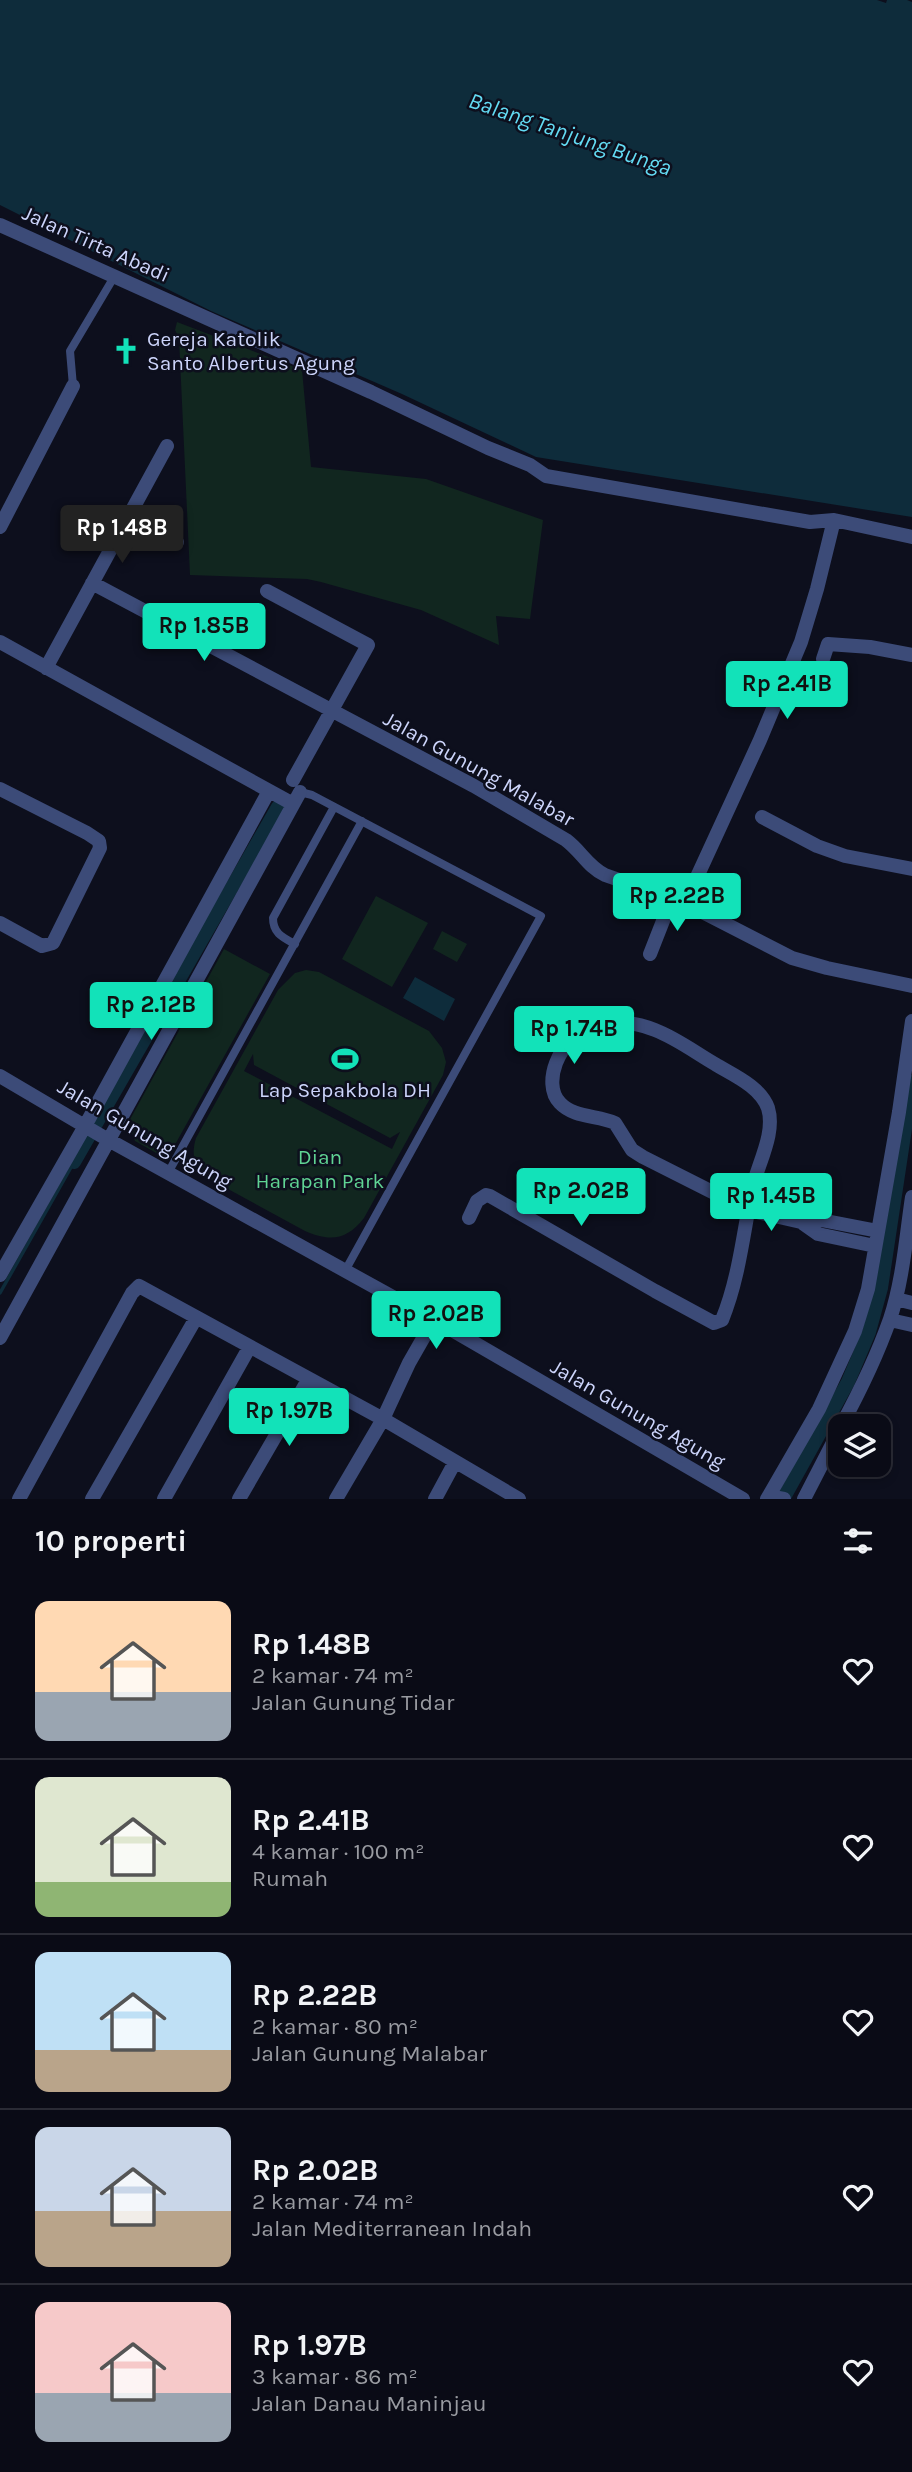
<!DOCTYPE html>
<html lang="id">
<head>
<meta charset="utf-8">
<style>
  :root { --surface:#0a0b16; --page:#181923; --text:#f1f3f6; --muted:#999ba1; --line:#2a2b35; --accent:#12e2b9 }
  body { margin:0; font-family:Karla,sans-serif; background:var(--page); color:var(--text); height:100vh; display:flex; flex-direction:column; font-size:26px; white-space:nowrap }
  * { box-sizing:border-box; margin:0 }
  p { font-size:23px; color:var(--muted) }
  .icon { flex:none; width:38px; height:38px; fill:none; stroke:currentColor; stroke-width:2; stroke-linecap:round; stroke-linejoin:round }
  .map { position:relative; height:1499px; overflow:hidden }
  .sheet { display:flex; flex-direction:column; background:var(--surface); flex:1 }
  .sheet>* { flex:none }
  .buttons { position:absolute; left:828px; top:1414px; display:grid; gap:14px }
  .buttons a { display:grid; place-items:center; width:63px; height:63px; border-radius:14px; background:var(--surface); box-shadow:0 4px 10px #0003,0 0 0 2px var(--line); font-size:35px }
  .price { position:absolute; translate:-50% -60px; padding:0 16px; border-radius:7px; background:var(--accent); color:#111; font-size:23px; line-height:46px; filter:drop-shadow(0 2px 4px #0008) }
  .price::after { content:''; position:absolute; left:50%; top:42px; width:21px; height:16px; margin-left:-10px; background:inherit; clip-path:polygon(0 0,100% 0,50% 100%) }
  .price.on { background:#222; color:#fff }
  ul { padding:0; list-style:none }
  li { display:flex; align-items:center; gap:21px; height:175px; padding:0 35px }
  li+li { border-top:2px solid var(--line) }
  li span { display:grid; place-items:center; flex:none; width:196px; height:140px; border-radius:14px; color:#555 }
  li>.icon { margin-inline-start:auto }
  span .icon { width:84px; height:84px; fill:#fffc; stroke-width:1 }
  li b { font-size:30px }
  h2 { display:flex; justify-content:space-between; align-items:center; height:84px; padding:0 35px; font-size:30px }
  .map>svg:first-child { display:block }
  .green { fill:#11261f; fill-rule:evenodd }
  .water { fill:#0e2c3b }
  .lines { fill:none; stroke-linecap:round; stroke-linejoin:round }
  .stream { stroke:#0e2c3b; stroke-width:3.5 }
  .canal { stroke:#0e2c3b; stroke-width:14 }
  .service { stroke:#3c4b78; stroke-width:8 }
  .minor { stroke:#3c4b78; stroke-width:14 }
  .labels { text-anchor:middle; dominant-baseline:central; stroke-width:5; stroke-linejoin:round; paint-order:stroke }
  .street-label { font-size:21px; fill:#cdd5fb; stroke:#0d0f1d }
  .poi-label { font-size:21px; fill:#cdd5fb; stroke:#0d0f1d; text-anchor:start }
  .park-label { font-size:21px; fill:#60d494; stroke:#0d0f1d }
  .water-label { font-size:23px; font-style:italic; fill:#63dbf3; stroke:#0d0f1d }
</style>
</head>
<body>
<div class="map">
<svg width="912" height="1499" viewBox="0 0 912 1499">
  <rect width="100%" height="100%" fill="#0d0f1d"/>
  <!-- green -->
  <path class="green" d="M 177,322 L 302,370 L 311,467 L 426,479 L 543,520 L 530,619 L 496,616 L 499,645 L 421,610 L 321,582 L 307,579 L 190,575 L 179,338 L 175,330 Z
    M 376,896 L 428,923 L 392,987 L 342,959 Z
    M 442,931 L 467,944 L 457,962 L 433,949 Z
    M 224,949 L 270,974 L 167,1159 L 135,1141 L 128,1123 Z
    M 306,970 L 319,972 L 429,1031 L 442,1048 L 446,1062 L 443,1075 L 364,1218 C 347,1240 330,1242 305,1231 L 206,1177 C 194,1165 191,1155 196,1138 L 278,990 L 295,973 ZM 253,1054 L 254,1065 L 390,1138 L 400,1132 L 392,1149 L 244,1071 Z"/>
  <!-- water -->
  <path class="water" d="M 0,0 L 877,0 L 886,3 L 887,0 L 907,0 L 912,2 L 912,517 L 536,457 L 402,394 L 211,311 L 0,205 Z
    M 415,977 L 455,999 L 444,1021 L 403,998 Z"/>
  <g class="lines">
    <!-- stream -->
    <path class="stream" d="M 0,1293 L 74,1162"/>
    <!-- canal -->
    <path class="canal" d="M 74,1162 L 278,807
      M 783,1499 L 848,1382 L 869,1332 L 881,1288 L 912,1082"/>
    <!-- service -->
    <path class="service" d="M 73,386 L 70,351 L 114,277
      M 300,792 L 312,795 L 541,916 L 345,1271
      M 295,944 C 282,937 273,933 273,918 L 334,807
      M 168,1173 L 362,821"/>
    <!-- minor -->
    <path class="minor" d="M 0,225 L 371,392 L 488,448 L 530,465 L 546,476 L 810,522 L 834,520 L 912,537
      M 130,514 L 177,542
      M 0,527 L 73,386
      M 92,583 L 474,786 L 566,840 C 581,851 588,867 605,875 L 685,903 L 792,958 L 827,968 L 912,986
      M 267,591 L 368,645 L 293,780
      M 0,642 L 293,804
      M 823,659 L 828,644 L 870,647 L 912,655
      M 46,668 L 167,446
      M 0,789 L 87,833 L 99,841 L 100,848 L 53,943 L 42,946 L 0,923
      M 762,817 L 817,846 L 845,856 L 912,869
      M 685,903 L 760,740 L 801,642 L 817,589 L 834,520
      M 650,954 L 672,898
      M 0,1076 L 105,1138 L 447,1327 L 743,1499
      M 469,1218 L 477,1201 L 486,1195 L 490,1196 L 655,1291 L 714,1323 L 722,1320 C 739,1278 743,1235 752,1190 C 757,1165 776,1134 768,1108 C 760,1086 733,1075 715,1064 C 696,1053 676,1038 655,1030 C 617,1015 572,1022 556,1063 C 551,1076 550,1093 560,1103 C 574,1118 598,1115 615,1123 L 632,1150 L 643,1157 L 748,1210 L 801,1222 L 821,1220 L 878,1231
      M 801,1222 L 818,1234 L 875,1246
      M 0,1275 L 85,1126 L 269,791
      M 896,1299 L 912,1303
      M 890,1320 L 912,1325
      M 0,1338 L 300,792
      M 841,1426 C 860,1391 877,1356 890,1319 C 903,1280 906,1237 912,1197
      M 19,1499 L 132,1293 L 139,1286 L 383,1419 L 519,1499
      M 92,1499 L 196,1318
      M 164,1499 L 249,1348
      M 239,1499 L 308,1380
      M 336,1499 L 383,1419 L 409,1363 L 433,1321
      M 435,1499 L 455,1462
      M 767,1499 L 819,1409 L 855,1331 L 868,1289 L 899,1112 L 912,1021
      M 767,1499 L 773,1497 L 784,1499
      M 804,1499 L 840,1429"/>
  </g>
  <!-- icons -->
  <defs>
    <symbol id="church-bare" viewBox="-9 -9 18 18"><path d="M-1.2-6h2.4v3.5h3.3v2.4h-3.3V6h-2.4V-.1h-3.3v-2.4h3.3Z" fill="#12e2b9" stroke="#0d0f1d" stroke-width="2.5" paint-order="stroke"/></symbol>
    <symbol id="stadium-bare" viewBox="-9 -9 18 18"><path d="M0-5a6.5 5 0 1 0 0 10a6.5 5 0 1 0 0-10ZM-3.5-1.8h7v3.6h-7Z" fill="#12e2b9" stroke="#0d0f1d" stroke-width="2.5" paint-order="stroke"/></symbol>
  </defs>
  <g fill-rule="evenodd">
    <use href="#church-bare" x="107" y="332" width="38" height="38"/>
    <use href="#stadium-bare" x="326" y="1040" width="38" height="38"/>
  </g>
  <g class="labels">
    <!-- street labels -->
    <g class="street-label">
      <text transform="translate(96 244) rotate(24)">Jalan Tirta Abadi</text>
      <text transform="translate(479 769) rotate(29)">Jalan Gunung Malabar</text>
      <text transform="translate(145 1134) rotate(30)">Jalan Gunung Agung</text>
      <text transform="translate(638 1414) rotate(30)">Jalan Gunung Agung</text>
    </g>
    <!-- poi labels -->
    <g class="poi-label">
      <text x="147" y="339">Gereja Katolik<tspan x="147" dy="24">Santo Albertus Agung</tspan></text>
      <text x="345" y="1090" text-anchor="middle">Lap Sepakbola DH</text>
    </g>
    <!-- park labels -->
    <g class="park-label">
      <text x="320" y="1157">Dian<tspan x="320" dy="24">Harapan Park</tspan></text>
    </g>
    <!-- water labels -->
    <g class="water-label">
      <text transform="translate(570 134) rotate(19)">Balang Tanjung Bunga</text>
    </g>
  </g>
</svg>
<div class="buttons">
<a><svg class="icon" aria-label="layers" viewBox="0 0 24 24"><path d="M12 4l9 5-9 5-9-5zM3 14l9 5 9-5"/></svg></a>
</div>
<b class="price on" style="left:122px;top:565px">Rp 1.48B</b>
<b class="price" style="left:204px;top:663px">Rp 1.85B</b>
<b class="price" style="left:787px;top:721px">Rp 2.41B</b>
<b class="price" style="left:677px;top:933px">Rp 2.22B</b>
<b class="price" style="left:151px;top:1042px">Rp 2.12B</b>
<b class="price" style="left:574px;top:1066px">Rp 1.74B</b>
<b class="price" style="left:581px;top:1228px">Rp 2.02B</b>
<b class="price" style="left:771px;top:1233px">Rp 1.45B</b>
<b class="price" style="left:436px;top:1351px">Rp 2.02B</b>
<b class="price" style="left:289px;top:1448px">Rp 1.97B</b>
</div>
<section class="sheet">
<h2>10 properti<svg class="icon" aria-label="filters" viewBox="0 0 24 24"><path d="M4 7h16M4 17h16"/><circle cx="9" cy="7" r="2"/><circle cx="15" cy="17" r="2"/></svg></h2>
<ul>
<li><span style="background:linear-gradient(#ffd9b3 65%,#9aa5b1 0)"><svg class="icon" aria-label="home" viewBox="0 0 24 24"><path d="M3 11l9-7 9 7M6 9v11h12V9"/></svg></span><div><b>Rp 1.48B</b><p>2 kamar · 74 m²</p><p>Jalan Gunung Tidar</p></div><svg class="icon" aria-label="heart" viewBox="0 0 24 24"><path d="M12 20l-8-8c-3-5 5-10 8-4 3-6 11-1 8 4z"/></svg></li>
<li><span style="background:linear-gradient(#dfe7d0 75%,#8fb573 0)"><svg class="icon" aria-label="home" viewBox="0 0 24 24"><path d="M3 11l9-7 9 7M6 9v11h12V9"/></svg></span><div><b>Rp 2.41B</b><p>4 kamar · 100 m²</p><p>Rumah</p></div><svg class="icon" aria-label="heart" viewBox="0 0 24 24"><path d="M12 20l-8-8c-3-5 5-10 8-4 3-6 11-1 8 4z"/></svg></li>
<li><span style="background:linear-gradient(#bfe0f5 70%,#b9a48a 0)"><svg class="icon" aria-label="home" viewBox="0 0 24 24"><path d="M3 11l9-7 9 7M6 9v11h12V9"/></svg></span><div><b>Rp 2.22B</b><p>2 kamar · 80 m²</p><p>Jalan Gunung Malabar</p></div><svg class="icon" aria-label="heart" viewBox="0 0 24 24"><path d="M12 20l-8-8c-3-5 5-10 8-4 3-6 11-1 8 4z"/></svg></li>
<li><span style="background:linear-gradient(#c9d6e8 60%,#b9a48a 0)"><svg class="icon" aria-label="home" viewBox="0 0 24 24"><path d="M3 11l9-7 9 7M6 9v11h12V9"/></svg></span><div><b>Rp 2.02B</b><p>2 kamar · 74 m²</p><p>Jalan Mediterranean Indah</p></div><svg class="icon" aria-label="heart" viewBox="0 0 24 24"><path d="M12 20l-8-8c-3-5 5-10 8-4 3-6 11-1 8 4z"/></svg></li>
<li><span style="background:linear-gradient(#f6c9c9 65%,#9aa5b1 0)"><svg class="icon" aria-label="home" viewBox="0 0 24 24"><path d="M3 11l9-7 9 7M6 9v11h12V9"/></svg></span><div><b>Rp 1.97B</b><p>3 kamar · 86 m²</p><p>Jalan Danau Maninjau</p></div><svg class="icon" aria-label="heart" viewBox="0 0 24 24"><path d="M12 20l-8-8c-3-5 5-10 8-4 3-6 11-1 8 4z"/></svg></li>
</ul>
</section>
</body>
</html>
